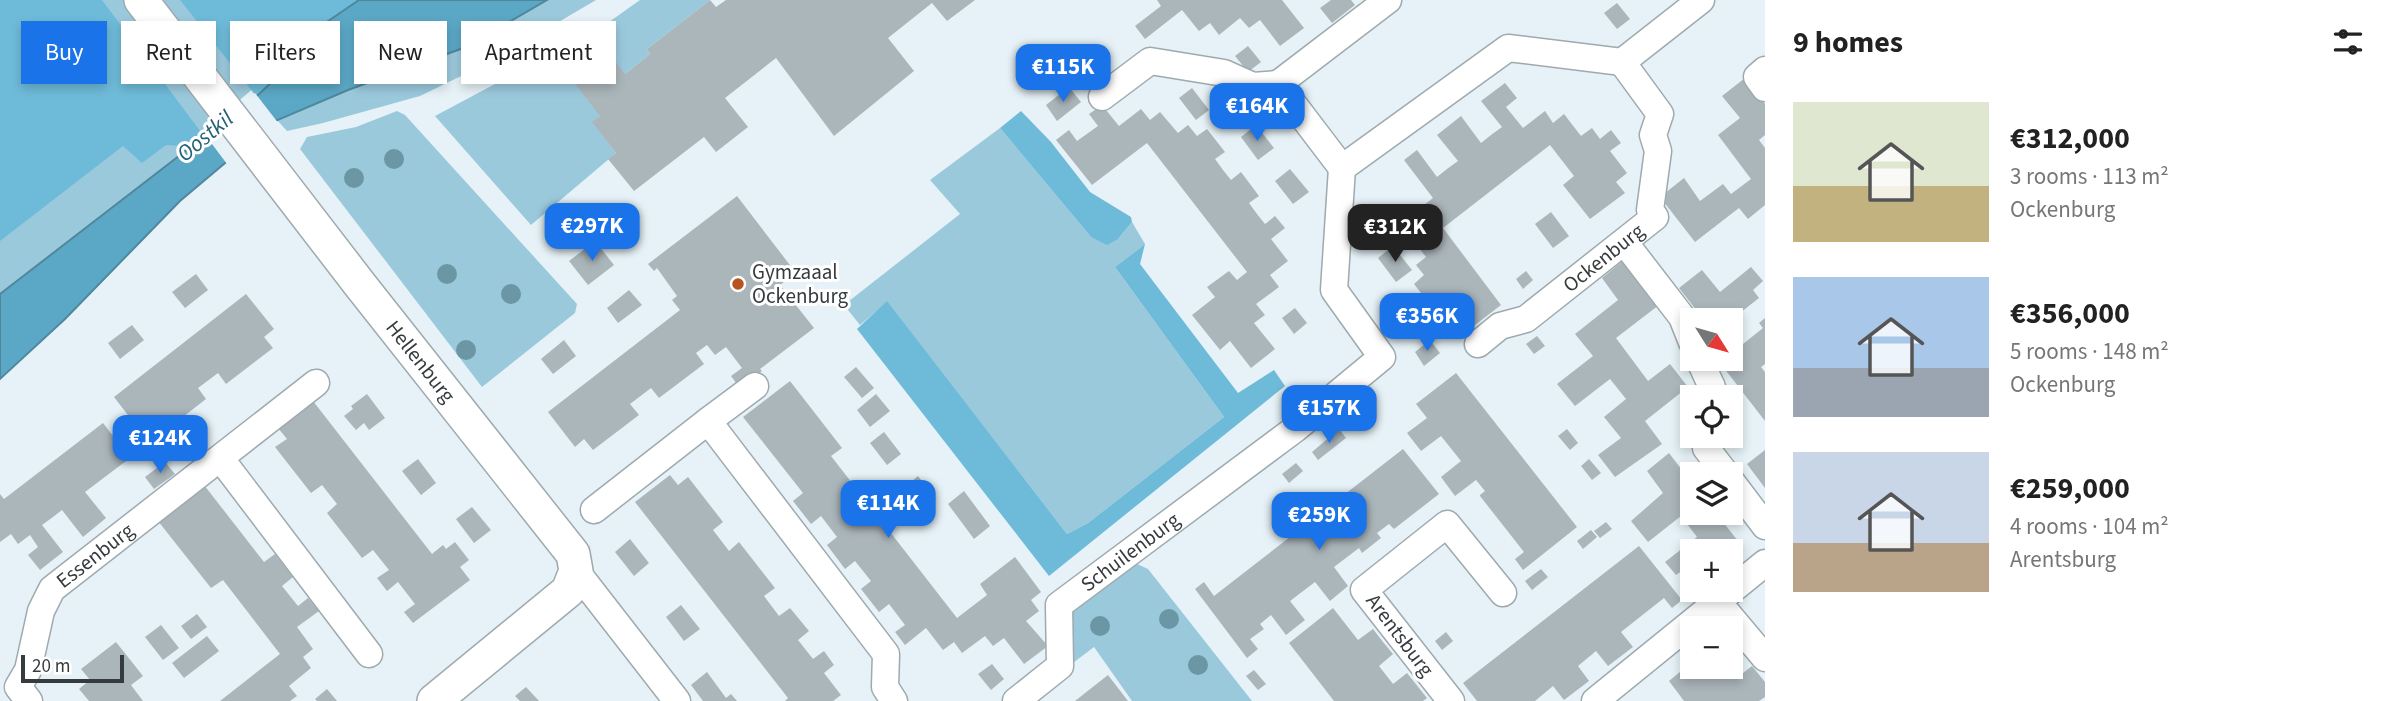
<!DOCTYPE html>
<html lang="en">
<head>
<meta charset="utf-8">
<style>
  :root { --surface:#fff; --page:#f6f6f6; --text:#222; --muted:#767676; --accent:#1a73e8 }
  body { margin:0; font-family:"Source Sans 3",sans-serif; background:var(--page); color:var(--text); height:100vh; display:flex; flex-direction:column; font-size:26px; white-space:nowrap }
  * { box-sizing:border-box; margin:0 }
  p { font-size:23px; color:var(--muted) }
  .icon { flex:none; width:38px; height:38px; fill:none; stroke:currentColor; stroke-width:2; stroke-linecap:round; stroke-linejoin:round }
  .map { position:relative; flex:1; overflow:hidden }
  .panel { display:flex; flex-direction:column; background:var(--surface); width:630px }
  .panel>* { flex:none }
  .guide { position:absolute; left:21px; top:21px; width:665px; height:63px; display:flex; gap:14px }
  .needle { width:46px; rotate:127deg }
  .buttons { position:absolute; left:1680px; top:308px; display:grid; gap:14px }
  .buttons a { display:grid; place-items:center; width:63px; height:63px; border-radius:0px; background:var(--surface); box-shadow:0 4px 10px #0003; font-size:35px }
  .scale { position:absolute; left:21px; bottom:18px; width:103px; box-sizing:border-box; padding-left:7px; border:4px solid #363b3d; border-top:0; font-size:19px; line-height:24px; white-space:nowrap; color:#363b3d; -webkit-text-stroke:5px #fff; paint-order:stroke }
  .price { position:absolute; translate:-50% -60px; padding:0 16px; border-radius:14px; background:var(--accent); color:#fff; font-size:23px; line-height:46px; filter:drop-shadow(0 2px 4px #0008) }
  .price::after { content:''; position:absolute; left:50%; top:42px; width:21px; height:16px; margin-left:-10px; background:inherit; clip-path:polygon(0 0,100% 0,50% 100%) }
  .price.current { background:#222; color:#fff }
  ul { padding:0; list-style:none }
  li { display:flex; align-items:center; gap:21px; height:175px; padding:0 28px }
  li span { display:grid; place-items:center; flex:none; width:196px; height:140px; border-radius:0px; color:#555 }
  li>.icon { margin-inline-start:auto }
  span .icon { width:84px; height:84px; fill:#fffc; stroke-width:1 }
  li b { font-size:30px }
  h2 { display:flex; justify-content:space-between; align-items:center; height:84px; padding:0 28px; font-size:30px }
  .tag { padding:0 24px; border-radius:0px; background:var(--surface); box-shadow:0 4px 10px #0003; font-size:24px; line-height:63px }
  .tag.current { background:var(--accent); color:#fff }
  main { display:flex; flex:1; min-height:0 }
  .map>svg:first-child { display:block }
  .green { fill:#9bc9dc }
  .forest { fill:#6ebbd9 }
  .water { fill:#5ba8c6; stroke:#50879d; stroke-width:2 }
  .pier { fill:#e6f2f7 }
  .building { fill:#abb6bb }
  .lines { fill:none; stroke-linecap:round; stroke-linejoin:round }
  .minor-casing { stroke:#9eaaae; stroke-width:29 }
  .tertiary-casing { stroke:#9eaaae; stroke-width:36 }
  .minor { stroke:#fff; stroke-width:26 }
  .tertiary { stroke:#fff; stroke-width:33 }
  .tree { fill:#6b96a4 }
  .poi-dot { fill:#b7531d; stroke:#fff; stroke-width:2.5 }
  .labels { text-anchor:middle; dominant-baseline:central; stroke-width:6; stroke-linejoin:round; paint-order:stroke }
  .street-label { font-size:21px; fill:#363b3d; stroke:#fff }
  .poi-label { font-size:21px; fill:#363b3d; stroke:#fff; text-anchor:start }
  .water-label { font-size:23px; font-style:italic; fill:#246076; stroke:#fff }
</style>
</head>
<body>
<main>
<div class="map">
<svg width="1765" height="701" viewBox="0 0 1765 701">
  <rect width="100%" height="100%" fill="#e6f2f7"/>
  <!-- green -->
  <path class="green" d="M 0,0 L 362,0 L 350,5 L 190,143 L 195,143 L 0,298 Z
    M 547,0 L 596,0 L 494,60 L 420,96 L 323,123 L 287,131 L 277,120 L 348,90 L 466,47 Z
    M 640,0 L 710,0 L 647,49 L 650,54 L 625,74 L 600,116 L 593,122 L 616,153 L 531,225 L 435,116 L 602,27 Z
    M 397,111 L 405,115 L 577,304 L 575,313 L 482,387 L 300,149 L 307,137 L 356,127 Z
    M 1000,128 L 1091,237 L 1118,239 L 1132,222 L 1145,244 L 1115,267 L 1224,417 L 1088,523 L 1067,534 L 887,302 L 860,325 L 844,305 L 960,214 L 930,180 Z
    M 1135,563 L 1148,569 L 1252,701 L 1132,701 L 1094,647 L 1065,669 L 1072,608 Z"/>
  <!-- forest -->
  <path class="forest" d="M 0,0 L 102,0 L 204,136 L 195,143 L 182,146 L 166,145 L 142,163 L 123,146 L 0,241 Z
    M 180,0 L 359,0 L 321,26 L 294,61 L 256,96 Z
    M 1021,111 L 1051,142 L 1090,192 L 1131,217 L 1132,222 L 1118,239 L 1107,245 L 1091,237 L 1000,128 Z
    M 1145,244 L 1140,264 L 1238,393 L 1274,370 L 1285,386 L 1049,576 L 857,329 L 887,301 L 1067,534 L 1088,523 L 1224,417 L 1115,267 Z"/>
  <!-- water -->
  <path class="water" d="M 359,0 L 547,0 L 466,47 L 348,90 L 275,121 L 180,201 L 65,319 L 0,379 L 0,294 L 258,95 L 294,61 L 321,26 Z"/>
  <!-- pier -->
  <path class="pier" d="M 255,93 L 279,124 L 227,164 L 203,132 Z"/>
  <!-- building -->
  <path class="building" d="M 710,0 L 716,7 L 726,0 L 975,0 L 947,21 L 932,3 L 888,38 L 914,71 L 834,136 L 776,58 L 725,98 L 748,127 L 716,152 L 704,137 L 634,191 L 608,159 L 616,153 L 592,122 L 600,116 L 576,85 L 612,57 L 625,74 L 650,54 L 647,49 Z
    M 1157,0 L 1282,0 L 1304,28 L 1280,46 L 1260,20 L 1249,28 L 1240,18 L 1219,35 L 1210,23 L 1199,31 L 1182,10 L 1145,39 L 1135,26 L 1161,6 Z
    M 1331,0 L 1351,0 L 1355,5 L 1332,23 L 1320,8 Z
    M 1617,3 L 1630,19 L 1617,29 L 1604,13 Z
    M 1248,46 L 1261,62 L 1248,72 L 1235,56 Z
    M 1745,78 L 1765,104 L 1765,135 L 1759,140 L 1765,148 L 1765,205 L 1748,219 L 1739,208 L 1695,242 L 1660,197 L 1684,178 L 1700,201 L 1723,184 L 1731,194 L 1751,179 L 1718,135 L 1740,118 L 1722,96 Z
    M 1505,83 L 1517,98 L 1506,107 L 1523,128 L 1545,111 L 1553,123 L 1564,114 L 1581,136 L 1592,128 L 1600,139 L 1611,130 L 1621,143 L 1610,151 L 1627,173 L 1616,182 L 1625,193 L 1590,219 L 1563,185 L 1574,176 L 1550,145 L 1443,228 L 1501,305 L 1457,339 L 1448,327 L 1458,319 L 1443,299 L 1432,307 L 1414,284 L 1424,275 L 1416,265 L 1426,257 L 1409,235 L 1420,226 L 1411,215 L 1433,198 L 1404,160 L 1417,150 L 1437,177 L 1447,169 L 1458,161 L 1437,135 L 1461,116 L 1481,143 L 1491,135 L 1502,127 L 1481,101 Z
    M 1069,87 L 1081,102 L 1057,121 L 1046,105 Z
    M 1192,88 L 1209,110 L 1196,120 L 1179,98 Z
    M 1102,105 L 1119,126 L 1141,109 L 1150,120 L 1160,112 L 1178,133 L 1188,125 L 1197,136 L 1207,129 L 1225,152 L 1215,159 L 1223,170 L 1231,180 L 1241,172 L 1259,196 L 1249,203 L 1257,214 L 1265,224 L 1275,216 L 1285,228 L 1271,239 L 1288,261 L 1270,275 L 1279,287 L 1256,304 L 1265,315 L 1254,323 L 1275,349 L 1251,368 L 1230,341 L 1220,350 L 1192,315 L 1215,297 L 1207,287 L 1229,271 L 1237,280 L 1247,272 L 1147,143 L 1092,185 L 1056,140 L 1069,130 L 1077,141 L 1098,126 L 1089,114 Z
    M 1256,125 L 1274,148 L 1258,160 L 1241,137 Z
    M 1290,169 L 1309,192 L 1293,204 L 1275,181 Z
    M 737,196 L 796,273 L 780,285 L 814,328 L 760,369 L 762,371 L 740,388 L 731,376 L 742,368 L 726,347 L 715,355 L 707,345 L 696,353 L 704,364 L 659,398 L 651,388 L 630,404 L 639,415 L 593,450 L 584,439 L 575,447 L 548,412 L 680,310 L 672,300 L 677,296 L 657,268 L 654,271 L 648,264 Z
    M 1551,212 L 1569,236 L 1553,248 L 1535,224 Z
    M 595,241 L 614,265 L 588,285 L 569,261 Z
    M 1393,246 L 1412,270 L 1396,282 L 1378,258 Z
    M 1624,260 L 1659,305 L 1616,338 L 1648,381 L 1670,364 L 1688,387 L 1645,421 L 1662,444 L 1615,477 L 1598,455 L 1621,438 L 1604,417 L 1626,399 L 1610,379 L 1575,406 L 1557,384 L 1593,356 L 1575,334 L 1618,300 L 1602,278 Z
    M 1751,267 L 1763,281 L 1753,290 L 1759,298 L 1731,320 L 1704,320 L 1679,288 L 1702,270 L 1720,292 Z
    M 1526,271 L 1533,280 L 1523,289 L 1516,279 Z
    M 196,274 L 208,290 L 185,308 L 172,292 Z
    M 629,290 L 642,305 L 618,323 L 607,308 Z
    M 246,294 L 274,329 L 264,337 L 273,348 L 226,384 L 218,373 L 198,388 L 206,399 L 161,434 L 153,423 L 141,432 L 114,397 Z
    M 1295,308 L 1307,323 L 1294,334 L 1282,318 Z
    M 1405,308 L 1415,320 L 1399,332 L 1389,320 Z
    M 1765,318 L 1765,364 L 1761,367 L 1765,372 L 1765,421 L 1717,359 L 1731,359 L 1731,328 L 1743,344 L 1763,328 L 1759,323 Z
    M 132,325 L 144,340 L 120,359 L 108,343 Z
    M 1537,336 L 1545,346 L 1534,354 L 1526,344 Z
    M 564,340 L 576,356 L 553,374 L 541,359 Z
    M 1430,340 L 1440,353 L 1424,366 L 1415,352 Z
    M 856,367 L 874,388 L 862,398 L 844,377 Z
    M 1456,373 L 1577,527 L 1523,570 L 1515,559 L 1524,552 L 1480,496 L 1480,495 L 1485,491 L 1476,480 L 1455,496 L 1441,477 L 1461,461 L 1441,436 L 1421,451 L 1407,433 L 1427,418 L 1416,404 Z
    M 790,381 L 842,448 L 831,456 L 957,618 L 987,595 L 980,584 L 1015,557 L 1041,592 L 1031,600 L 1039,611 L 1026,621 L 1048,646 L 1024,664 L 1004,638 L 993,646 L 985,636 L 962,653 L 954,642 L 943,650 L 926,628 L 905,645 L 895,632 L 905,625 L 889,604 L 879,612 L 861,589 L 871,581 L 855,561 L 845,569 L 827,545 L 837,537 L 821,516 L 811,524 L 793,501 L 803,493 L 743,417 Z
    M 367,394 L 385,418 L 369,430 L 364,423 L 356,430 L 344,416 L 353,409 L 351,406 Z
    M 876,394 L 890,411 L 870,427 L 857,410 Z
    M 313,401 L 432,554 L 443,545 L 446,549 L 455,542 L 469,560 L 460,567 L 470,580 L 413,623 L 404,612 L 415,604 L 398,582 L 387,591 L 377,578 L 389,570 L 373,550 L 362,558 L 327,513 L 337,504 L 322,485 L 311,493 L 275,447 L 287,439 L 278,428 Z
    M 1370,406 L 1377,414 L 1362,426 L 1356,417 Z
    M 103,423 L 130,458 L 85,492 L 106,518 L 83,537 L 62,510 L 53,517 L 42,525 L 63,552 L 40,570 L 28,555 L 38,547 L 30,535 L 18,544 L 11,534 L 0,542 L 0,494 L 4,499 Z
    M 1339,429 L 1346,438 L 1318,460 L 1312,452 Z
    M 1567,429 L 1578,443 L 1570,450 L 1558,436 Z
    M 884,432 L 901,454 L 887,465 L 870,443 Z
    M 1403,449 L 1439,494 L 1394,529 L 1389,524 L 1377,533 L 1381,538 L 1362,553 L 1359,548 L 1334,567 L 1348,586 L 1330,601 L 1315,582 L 1290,601 L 1305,620 L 1286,635 L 1271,615 L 1260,624 L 1264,629 L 1250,639 L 1258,649 L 1247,658 L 1195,589 L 1204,582 L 1214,596 Z
    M 1765,450 L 1765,488 L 1747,464 Z
    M 1669,453 L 1692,483 L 1692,513 L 1716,513 L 1738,541 L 1725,551 L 1692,551 L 1692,576 L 1686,568 L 1676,575 L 1665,562 L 1697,537 L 1681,516 L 1648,542 L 1631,521 L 1663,493 L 1647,471 Z
    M 418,459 L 436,483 L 421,495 L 402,471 Z
    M 1589,459 L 1601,473 L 1592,480 L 1581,466 Z
    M 165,462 L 175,474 L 154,489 L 145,477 Z
    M 1296,463 L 1303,471 L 1289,483 L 1282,474 Z
    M 670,475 L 678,485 L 688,477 L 723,522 L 713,530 L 729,551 L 739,542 L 775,588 L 764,596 L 779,616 L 790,608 L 809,631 L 798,640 L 813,659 L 824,651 L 834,665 L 824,673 L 841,695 L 833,701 L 785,701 L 788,698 L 635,502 Z
    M 918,476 L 936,499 L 922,510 L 905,487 Z
    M 204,485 L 264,562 L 275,554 L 293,577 L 282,586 L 298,606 L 308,598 L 319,611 L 297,627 L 313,649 L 303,657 L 311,668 L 289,686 L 297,696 L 290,701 L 220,701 L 280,654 L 223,580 L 211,588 L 158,521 Z
    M 964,491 L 990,526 L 974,539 L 948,504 Z
    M 472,507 L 491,530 L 474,543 L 456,519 Z
    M 1606,522 L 1612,529 L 1600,538 L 1594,531 Z
    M 1591,530 L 1597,537 L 1583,549 L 1577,541 Z
    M 630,539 L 649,563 L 634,576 L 615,552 Z
    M 1639,546 L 1682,600 L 1672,608 L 1664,598 L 1621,632 L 1633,647 L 1608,666 L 1596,651 L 1578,666 L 1589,681 L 1564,700 L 1553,686 L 1535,701 L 1477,701 L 1463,683 Z
    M 1541,569 L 1548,577 L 1532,590 L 1525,581 Z
    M 681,605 L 700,629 L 684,641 L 666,617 Z
    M 1333,608 L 1358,640 L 1373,629 L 1383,642 L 1393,654 L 1379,666 L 1393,684 L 1407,673 L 1427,698 L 1423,701 L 1334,701 L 1289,643 Z
    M 197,614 L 207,627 L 191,639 L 181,626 Z
    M 161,625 L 179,648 L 163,660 L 145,637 Z
    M 1446,632 L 1453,641 L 1442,650 L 1435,641 Z
    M 207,636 L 219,651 L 184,678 L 172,663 Z
    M 116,642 L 143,676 L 131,685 L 143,701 L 89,701 L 79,689 L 90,680 L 81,669 Z
    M 1692,662 L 1692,667 L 1730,667 L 1738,677 L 1752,666 L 1765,682 L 1765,697 L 1759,701 L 1684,701 L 1669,681 Z
    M 992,664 L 1004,679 L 991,690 L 978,674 Z
    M 1254,670 L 1266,684 L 1258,690 L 1246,676 Z
    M 707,672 L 726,698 L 731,694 L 737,701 L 703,701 L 691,685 Z
    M 1108,675 L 1128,701 L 1075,701 L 1094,686 Z
    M 526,687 L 539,701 L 520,701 L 515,696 Z
    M 327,689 L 337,701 L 317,701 L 315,699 Z"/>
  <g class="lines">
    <defs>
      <g id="minor">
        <path d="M 1765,70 L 1757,77 L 1765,88"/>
        <path d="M 1102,97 L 1150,61 L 1224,73 L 1253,86 L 1278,84"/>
        <path d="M 1342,168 L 1278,84 L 1388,0"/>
        <path d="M 1625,243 L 1682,317 L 1692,342"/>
        <path id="s1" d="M 1478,344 L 1500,326 L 1526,319 L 1655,217 L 1650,210 L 1658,151 L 1653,135 L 1660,114 L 1622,62"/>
        <path d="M 1699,359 L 1712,387 L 1710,397"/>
        <path d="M 708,421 L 755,386"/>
        <path d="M 1707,436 L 1706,448 L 1726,474"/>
        <path d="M 221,459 L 369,654"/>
        <path d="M 1731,481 L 1765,526"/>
        <path d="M 594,510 L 708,421 L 886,654 L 885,687 L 894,701"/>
        <path d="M 576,571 L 677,701"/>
        <path d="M 1718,602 L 1765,658"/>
        <path id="s2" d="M 29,701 L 18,687 L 28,670 L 41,611 L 52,589 L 316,383"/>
        <path id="s3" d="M 1016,701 L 1060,666 L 1059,605 L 1295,429 L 1382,357 L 1334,290 L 1342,168 L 1508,48 L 1622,62 L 1701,0"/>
        <path d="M 1451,701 L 1364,590 L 1447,524 L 1503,593"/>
        <path d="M 1595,701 L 1765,563"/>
      </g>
      <g id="tertiary">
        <path id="s4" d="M 141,0 L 361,286 L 573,554 L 576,571 L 568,591 L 434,701"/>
      </g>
    </defs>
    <!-- minor casing -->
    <use href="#minor" class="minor-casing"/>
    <!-- tertiary casing -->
    <use href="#tertiary" class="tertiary-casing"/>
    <!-- minor -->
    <use href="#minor" class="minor"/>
    <!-- tertiary -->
    <use href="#tertiary" class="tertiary"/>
  </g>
  <!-- trees -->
  <g class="tree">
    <circle cx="394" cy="159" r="10"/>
    <circle cx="354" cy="178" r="10"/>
    <circle cx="447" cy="274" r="10"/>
    <circle cx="511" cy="294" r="10"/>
    <circle cx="466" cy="350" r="10"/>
    <circle cx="1169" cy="619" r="10"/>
    <circle cx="1100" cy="626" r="10"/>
    <circle cx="1198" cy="665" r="10"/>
  </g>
  <!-- markers -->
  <circle class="poi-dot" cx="738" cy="284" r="7"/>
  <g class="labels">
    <!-- street labels -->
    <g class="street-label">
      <text stroke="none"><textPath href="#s1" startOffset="154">Ockenburg</textPath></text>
      <text stroke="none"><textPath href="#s4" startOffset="457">Hellenburg</textPath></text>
      <text stroke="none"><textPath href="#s3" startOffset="206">Schuilenburg</textPath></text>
      <text stroke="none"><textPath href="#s2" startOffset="177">Essenburg</textPath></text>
      <text transform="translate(1400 635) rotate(53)">Arentsburg</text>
    </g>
    <!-- poi labels -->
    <g class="poi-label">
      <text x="752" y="272">Gymzaaal<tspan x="752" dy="24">Ockenburg</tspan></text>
    </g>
    <!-- water labels -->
    <g class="water-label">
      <text transform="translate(205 136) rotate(-40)">Oostkil</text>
    </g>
  </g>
</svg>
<div class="buttons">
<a><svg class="needle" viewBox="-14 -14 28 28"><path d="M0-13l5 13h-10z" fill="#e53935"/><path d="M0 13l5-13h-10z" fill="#767676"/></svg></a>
<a><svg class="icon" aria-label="locate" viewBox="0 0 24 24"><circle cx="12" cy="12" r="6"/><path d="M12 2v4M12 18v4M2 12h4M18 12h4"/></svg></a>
<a><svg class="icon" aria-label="layers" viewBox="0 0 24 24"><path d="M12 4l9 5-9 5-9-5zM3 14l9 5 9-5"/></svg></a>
<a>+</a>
<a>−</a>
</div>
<div class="scale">20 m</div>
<b class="price" style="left:1063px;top:104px">€115K</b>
<b class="price" style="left:1257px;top:143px">€164K</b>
<b class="price" style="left:592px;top:263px">€297K</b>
<b class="price current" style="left:1395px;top:264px">€312K</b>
<b class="price" style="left:1427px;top:353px">€356K</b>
<b class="price" style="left:1329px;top:445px">€157K</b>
<b class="price" style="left:160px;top:475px">€124K</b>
<b class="price" style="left:888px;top:540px">€114K</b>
<b class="price" style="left:1319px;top:552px">€259K</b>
<div class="guide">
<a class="tag current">Buy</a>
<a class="tag">Rent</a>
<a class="tag">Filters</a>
<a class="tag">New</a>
<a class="tag">Apartment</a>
</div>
</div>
<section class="panel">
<h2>9 homes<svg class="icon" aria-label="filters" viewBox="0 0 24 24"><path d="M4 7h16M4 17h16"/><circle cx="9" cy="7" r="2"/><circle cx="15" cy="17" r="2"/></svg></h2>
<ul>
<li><span style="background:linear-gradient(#dfe7d0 60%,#c2b280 0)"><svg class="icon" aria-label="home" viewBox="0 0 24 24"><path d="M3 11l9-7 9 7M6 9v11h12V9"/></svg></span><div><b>€312,000</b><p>3 rooms · 113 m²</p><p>Ockenburg</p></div></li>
<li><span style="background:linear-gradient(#a9c7e8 65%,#9aa5b1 0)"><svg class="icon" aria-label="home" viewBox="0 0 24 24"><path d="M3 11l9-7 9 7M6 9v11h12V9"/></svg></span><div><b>€356,000</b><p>5 rooms · 148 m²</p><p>Ockenburg</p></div></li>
<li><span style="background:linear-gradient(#c9d6e8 65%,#b9a48a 0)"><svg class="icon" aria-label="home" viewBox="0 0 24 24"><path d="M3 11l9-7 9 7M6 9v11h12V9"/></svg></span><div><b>€259,000</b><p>4 rooms · 104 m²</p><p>Arentsburg</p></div></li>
</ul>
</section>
</main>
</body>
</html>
